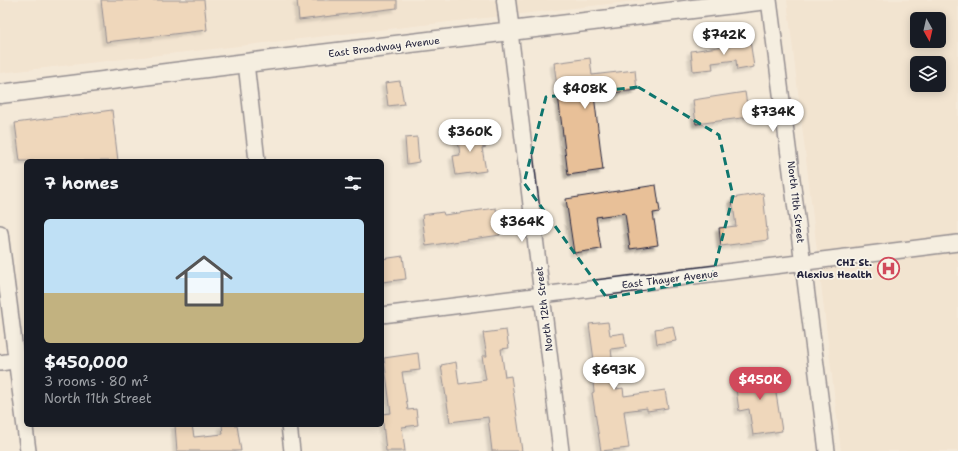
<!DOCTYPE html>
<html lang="en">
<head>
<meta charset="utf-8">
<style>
  :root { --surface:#171b24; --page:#20242c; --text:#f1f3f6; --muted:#9ea1a6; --accent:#d1495b }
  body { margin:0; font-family:"Shantell Sans",sans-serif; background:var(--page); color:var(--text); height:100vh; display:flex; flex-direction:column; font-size:15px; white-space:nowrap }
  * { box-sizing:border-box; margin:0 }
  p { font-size:13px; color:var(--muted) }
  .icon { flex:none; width:22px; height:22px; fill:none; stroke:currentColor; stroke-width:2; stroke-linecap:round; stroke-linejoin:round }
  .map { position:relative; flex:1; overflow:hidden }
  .side { position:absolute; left:24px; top:159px; width:360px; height:268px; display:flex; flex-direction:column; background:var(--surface); border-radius:6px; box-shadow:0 2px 10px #0003 }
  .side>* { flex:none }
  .needle { width:26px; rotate:172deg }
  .controls { position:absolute; left:910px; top:12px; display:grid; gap:8px }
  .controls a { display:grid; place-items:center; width:36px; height:36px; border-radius:6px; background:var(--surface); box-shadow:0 2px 10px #0003; font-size:20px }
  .price { position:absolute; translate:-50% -34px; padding:0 9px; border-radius:14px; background:#fff; color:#222; font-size:13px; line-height:26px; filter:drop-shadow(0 1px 2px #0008) }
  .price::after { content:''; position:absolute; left:50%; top:24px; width:12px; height:9px; margin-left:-6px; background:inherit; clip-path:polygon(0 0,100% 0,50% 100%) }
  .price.active { background:var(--accent); color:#fff }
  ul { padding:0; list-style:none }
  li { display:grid; align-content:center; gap:8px; height:212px; padding:0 20px }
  li span { display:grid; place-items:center; height:124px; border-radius:6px; color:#555 }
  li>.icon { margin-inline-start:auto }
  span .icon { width:72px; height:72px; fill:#fffc; stroke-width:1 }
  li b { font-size:17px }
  h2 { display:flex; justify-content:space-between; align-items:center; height:48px; padding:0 20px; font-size:17px }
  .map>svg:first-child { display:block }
  .built { fill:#f0ddc5; fill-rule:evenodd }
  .building { fill:#e8c098; stroke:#22223b; filter:url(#shadow) }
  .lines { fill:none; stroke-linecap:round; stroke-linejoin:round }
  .minor-casing { stroke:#22223b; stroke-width:18 }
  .tertiary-casing { stroke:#22223b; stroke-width:21 }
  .minor { stroke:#f7f3e8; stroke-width:15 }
  .tertiary { stroke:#f7f3e8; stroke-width:18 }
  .marked { fill:none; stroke:#0f766e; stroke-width:3; stroke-dasharray:8 5; stroke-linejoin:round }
  .labels { text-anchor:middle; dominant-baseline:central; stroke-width:3.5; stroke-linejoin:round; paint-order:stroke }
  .street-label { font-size:10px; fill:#22223b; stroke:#f7f3e8 }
  .poi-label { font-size:10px; font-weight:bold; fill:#22223b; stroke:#f7f3e8; text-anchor:end }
</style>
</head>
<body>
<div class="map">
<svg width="958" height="451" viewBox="0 0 958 451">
  <defs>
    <filter id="shadow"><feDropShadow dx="-3.5" dy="3.5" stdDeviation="1" flood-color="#0004"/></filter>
  </defs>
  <rect width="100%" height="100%" fill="#f4e9d8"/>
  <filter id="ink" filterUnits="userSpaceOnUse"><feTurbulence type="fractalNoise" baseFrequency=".025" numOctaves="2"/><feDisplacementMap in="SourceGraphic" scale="8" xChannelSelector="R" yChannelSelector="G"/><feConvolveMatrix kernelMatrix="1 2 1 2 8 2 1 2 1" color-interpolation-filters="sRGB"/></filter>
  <g filter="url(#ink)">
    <!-- built -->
    <path class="built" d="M 0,0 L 644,0 L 0,73 Z
      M 787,0 L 958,0 L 958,451 L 841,451 ZM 917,19 L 939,19 L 939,41 L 917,41 ZM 917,63 L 939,63 L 939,85 L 917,85 Z"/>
    <!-- building -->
    <path class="building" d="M 101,0 L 204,0 L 207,30 L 106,42 Z
      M 297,0 L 397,0 L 397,8 L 299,20 Z
      M 750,40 L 754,67 L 737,70 L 736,60 L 712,63 L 713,69 L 693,71 L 691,51 L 725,46 L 724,43 Z
      M 590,58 L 592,75 L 635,70 L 637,90 L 594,95 L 603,170 L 568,175 L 554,63 Z
      M 400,81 L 404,104 L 388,106 L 385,83 Z
      M 745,92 L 749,117 L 696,124 L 693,100 Z
      M 112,110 L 118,161 L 20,161 L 15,123 Z
      M 484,129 L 486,147 L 482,148 L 486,171 L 456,175 L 453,156 L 460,155 L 457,133 Z
      M 417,137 L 419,162 L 407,164 L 405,138 Z
      M 656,185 L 660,212 L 653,213 L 658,245 L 630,249 L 625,213 L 596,217 L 601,249 L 574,253 L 566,199 Z
      M 763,193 L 768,240 L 721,246 L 719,228 L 736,226 L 732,198 Z
      M 496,208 L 500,235 L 426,246 L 422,215 L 443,212 L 444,215 Z
      M 403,256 L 406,279 L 382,282 L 382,259 Z
      M 608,322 L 610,335 L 624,333 L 626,347 L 611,349 L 616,389 L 623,388 L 624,396 L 665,390 L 668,408 L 647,411 L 647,408 L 624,411 L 629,448 L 601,451 L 592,393 L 594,392 L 591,361 L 594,360 L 589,324 Z
      M 673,326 L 676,341 L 657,344 L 655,329 Z
      M 506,330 L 509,348 L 501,349 L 505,377 L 511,376 L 522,451 L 492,451 L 488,417 L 450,422 L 441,365 L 456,362 L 459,384 L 486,380 L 482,356 L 487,356 L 483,333 Z
      M 418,353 L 420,370 L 402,372 L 408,410 L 416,409 L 418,425 L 402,427 L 405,451 L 386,451 L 382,414 L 391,413 L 384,358 Z
      M 772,368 L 782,431 L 753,435 L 749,409 L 739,411 L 735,381 L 744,380 L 743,372 Z
      M 175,425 L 192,425 L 194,437 L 223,434 L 222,425 L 237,425 L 241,451 L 177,451 Z"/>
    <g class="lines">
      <defs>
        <path id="minor" d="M 769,0 L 827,451
          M 510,32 L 561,451
          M 246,63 L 257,161
          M 0,233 L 28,451
          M 382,315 L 958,243
          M 0,363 L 26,359
          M 289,425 L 292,451"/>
        <path id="tertiary" d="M 506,0 L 510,32
          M 0,94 L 246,63 L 767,0"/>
      </defs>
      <!-- minor casing -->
      <use href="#minor" class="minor-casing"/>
      <!-- tertiary casing -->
      <use href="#tertiary" class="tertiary-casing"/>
      <!-- minor -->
      <use href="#minor" class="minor"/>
      <!-- tertiary -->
      <use href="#tertiary" class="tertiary"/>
    </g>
  </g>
  <!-- marked area -->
  <path d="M0 0H958V451H0ZM 638,87 L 719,135 L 733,196 L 712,278 L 607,298 L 524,183 L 546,97 Z" fill="#f4e9d8" fill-opacity=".55" fill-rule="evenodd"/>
  <path class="marked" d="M 638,87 L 719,135 L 733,196 L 712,278 L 607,298 L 524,183 L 546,97 Z"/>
  <!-- icons -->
  <defs>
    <symbol id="hospital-ring" viewBox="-11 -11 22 22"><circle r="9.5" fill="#f7f3e8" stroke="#d1495b" stroke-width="1.5"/><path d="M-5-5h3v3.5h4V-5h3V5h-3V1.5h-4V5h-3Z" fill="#d1495b"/></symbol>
  </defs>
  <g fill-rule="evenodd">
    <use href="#hospital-ring" x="876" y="256" width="25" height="25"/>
  </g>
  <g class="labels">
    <!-- street labels -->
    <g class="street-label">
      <text transform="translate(384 47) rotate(-7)">East Broadway Avenue</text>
      <text transform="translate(796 202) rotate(83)">North 11th Street</text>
      <text transform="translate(670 279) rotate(-7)">East Thayer Avenue</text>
      <text transform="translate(544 309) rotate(-97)">North 12th Street</text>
    </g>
    <!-- poi labels -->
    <g class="poi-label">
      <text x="872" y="262">CHI St.<tspan x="872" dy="12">Alexius Health</tspan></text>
    </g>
  </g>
</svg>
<div class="controls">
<a><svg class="needle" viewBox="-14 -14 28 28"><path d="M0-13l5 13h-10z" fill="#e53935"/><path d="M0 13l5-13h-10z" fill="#9ea1a6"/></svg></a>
<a><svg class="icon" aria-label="layers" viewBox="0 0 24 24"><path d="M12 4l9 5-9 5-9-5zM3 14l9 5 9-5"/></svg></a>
</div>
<b class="price" style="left:724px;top:56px">$742K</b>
<b class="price" style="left:585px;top:110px">$408K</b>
<b class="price" style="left:773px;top:133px">$734K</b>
<b class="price" style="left:470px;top:153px">$360K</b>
<b class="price" style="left:522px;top:243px">$364K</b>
<b class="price" style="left:614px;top:391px">$693K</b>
<b class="price active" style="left:760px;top:401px">$450K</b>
<section class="side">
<h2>7 homes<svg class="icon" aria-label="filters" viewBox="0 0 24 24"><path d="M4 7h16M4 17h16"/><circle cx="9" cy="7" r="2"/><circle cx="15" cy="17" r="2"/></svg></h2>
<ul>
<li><span style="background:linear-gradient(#bfe0f5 60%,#c2b280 0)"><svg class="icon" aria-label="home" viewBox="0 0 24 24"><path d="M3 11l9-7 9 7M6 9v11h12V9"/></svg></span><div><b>$450,000</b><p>3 rooms · 80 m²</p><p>North 11th Street</p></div></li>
</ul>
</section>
</div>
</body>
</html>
